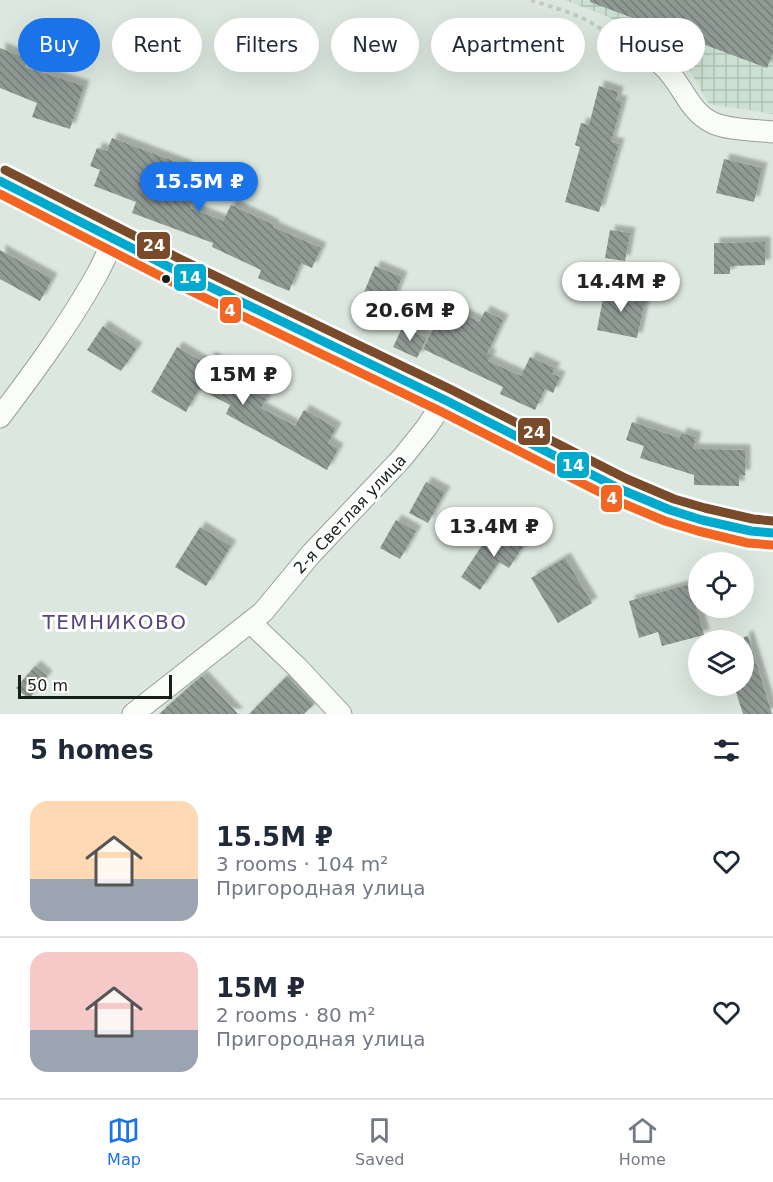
<!DOCTYPE html>
<html lang="en">
<head>
<meta charset="utf-8">
<style>
  :root { --surface:#fff; --page:#f2f2f3; --text:#1f2937; --muted:#747a83; --line:#e0e1e3; --accent:#1a73e8 }
  body { margin:0; font-family:"DejaVu Sans",sans-serif; background:var(--page); color:var(--text); height:100vh; display:flex; flex-direction:column; font-size:22px; white-space:nowrap }
  * { box-sizing:border-box; margin:0 }
  p { font-size:20px; color:var(--muted) }
  .icon { flex:none; width:33px; height:33px; fill:none; stroke:currentColor; stroke-width:2; stroke-linecap:round; stroke-linejoin:round }
  .map { position:relative; height:714px; overflow:hidden }
  .panel { display:flex; flex-direction:column; background:var(--surface); flex:1 }
  .panel>* { flex:none }
  .banner { position:absolute; left:18px; top:18px; width:738px; height:54px; display:flex; gap:12px }
  .controls { position:absolute; left:688px; top:552px; display:grid; gap:12px }
  .controls a { display:grid; place-items:center; width:66px; height:66px; border-radius:50%; background:var(--surface); box-shadow:0 6px 24px #0002; font-size:30px }
  .scale { position:absolute; left:18px; bottom:15px; width:154px; box-sizing:border-box; padding-left:6px; border:3px solid #171f19; border-top:0; font-size:16px; line-height:21px; white-space:nowrap; color:#171f19; -webkit-text-stroke:4px #fff; paint-order:stroke }
  .price { position:absolute; translate:-50% -51px; padding:0 14px; border-radius:21px; background:#fff; color:#222; font-size:20px; line-height:39px; filter:drop-shadow(0 2px 3px #0008) }
  .price::after { content:''; position:absolute; left:50%; top:36px; width:18px; height:14px; margin-left:-9px; background:inherit; clip-path:polygon(0 0,100% 0,50% 100%) }
  .price.selected { background:var(--accent); color:#fff }
  ul { padding:0; list-style:none }
  li { display:flex; align-items:center; gap:18px; height:150px; padding:0 30px }
  li+li { border-top:2px solid var(--line) }
  li span { display:grid; place-items:center; flex:none; width:168px; height:120px; border-radius:18px; color:#555 }
  li>.icon { margin-inline-start:auto }
  span .icon { width:72px; height:72px; fill:#fffc; stroke-width:1 }
  li b { font-size:26px }
  h2 { display:flex; justify-content:space-between; align-items:center; height:72px; padding:0 30px; font-size:26px }
  .pill { padding:0 21px; border-radius:27px; background:var(--surface); box-shadow:0 6px 24px #0002; font-size:21px; line-height:54px }
  .pill.selected { background:var(--accent); color:#fff }
  .dock { display:flex; justify-content:space-around; align-items:center; height:84px; border-top:2px solid var(--line); background:var(--surface); font-size:16px; color:var(--muted) }
  .dock a { display:grid; justify-items:center; gap:3px }
  .dock .selected { color:var(--accent) }
  .map>svg:first-child { display:block }
  .industrial { fill:url(#industrial-grid) }
  .building { fill:url(#building-back-hatch); filter:url(#shadow) }
  .lines { fill:none; stroke-linecap:round; stroke-linejoin:round }
  .minor-casing { stroke:#98a09a; stroke-width:23 }
  .path { stroke:#c5c9c6; stroke-width:4; stroke-dasharray:4.5 4.5; stroke-linecap:butt }
  .minor { stroke:#fafcfa; stroke-width:21 }
  .bus-1-casing { stroke:#fff; stroke-width:14 }
  .bus-2-casing { stroke:#fff; stroke-width:14 }
  .bus-3-casing { stroke:#fff; stroke-width:14 }
  .bus-1 { stroke:#00a9ce; stroke-width:9 }
  .bus-2 { stroke:#f26522; stroke-width:9 }
  .bus-3 { stroke:#7a4b2a; stroke-width:9 }
  .bus-dot { fill:#171f19; stroke:#fff; stroke-width:2 }
  .labels { text-anchor:middle; dominant-baseline:central; stroke-width:6; stroke-linejoin:round; paint-order:stroke }
  .street-label { font-size:16px; fill:#171f19; stroke:#fff }
  .quarter-label { font-size:20px; letter-spacing:1.5px; fill:#574582; stroke:#fff }
  .line-badge { stroke:#fff; stroke-width:2 }
  .badge-label { font-size:16px; text-anchor:middle; font-weight:bold; fill:#fff }
</style>
</head>
<body>
<div class="map">
<svg width="773" height="714" viewBox="0 0 773 714">
  <defs>
    <pattern id="industrial-grid" width="8" height="8" patternUnits="userSpaceOnUse" patternTransform="scale(1.5)"><rect width="8" height="8" fill="#cde1d2"/><path d="M0 4h8M4 0v8" fill="none" stroke="#afc1b4"/></pattern>
    <pattern id="building-back-hatch" width="6" height="6" patternUnits="userSpaceOnUse" patternTransform="scale(1.5)"><rect width="6" height="6" fill="#909a95"/><path d="M-1 5l2 2M0 0l6 6M5-1l2 2" fill="none" stroke="#757d79"/></pattern>
    <filter id="shadow"><feDropShadow dx="5.5" dy="-5.5" stdDeviation="1.5" flood-color="#0004"/></filter>
  </defs>
  <rect width="100%" height="100%" fill="#dce8df"/>
  <!-- industrial -->
  <path class="industrial" d="M 565,0 L 773,0 L 773,114 L 709,104 L 674,43 Z"/>
  <!-- building -->
  <path class="building" d="M 590,0 L 773,0 L 773,53 L 767,68 L 590,2 Z
    M 0,48 L 28,59 L 25,67 L 84,86 L 70,129 L 32,117 L 37,103 L 0,88 Z
    M 599,86 L 618,92 L 616,100 L 622,102 L 611,142 L 619,144 L 599,212 L 565,202 L 580,147 L 575,145 L 581,123 L 589,125 Z
    M 112,138 L 187,166 L 183,178 L 199,184 L 190,208 L 223,221 L 231,205 L 274,225 L 273,227 L 321,248 L 312,268 L 301,263 L 289,291 L 258,278 L 261,270 L 212,247 L 213,243 L 132,213 L 136,202 L 94,186 L 100,170 L 90,166 L 97,148 L 107,151 Z
    M 724,159 L 762,168 L 754,202 L 716,193 Z
    M 610,230 L 630,233 L 625,261 L 605,258 Z
    M 765,242 L 765,265 L 730,266 L 730,274 L 714,274 L 714,243 Z
    M 0,250 L 52,279 L 40,301 L 0,279 Z
    M 375,266 L 402,277 L 390,308 L 362,297 Z
    M 605,288 L 646,296 L 637,338 L 597,330 Z
    M 455,310 L 479,322 L 485,311 L 503,320 L 487,354 L 491,355 L 488,361 L 521,376 L 530,357 L 555,368 L 552,374 L 560,377 L 553,393 L 545,389 L 535,410 L 500,394 L 503,387 L 423,349 L 438,319 L 448,324 Z
    M 103,326 L 137,348 L 121,371 L 87,350 Z
    M 403,326 L 427,338 L 417,358 L 393,347 Z
    M 177,347 L 206,364 L 210,357 L 229,368 L 226,372 L 261,390 L 258,395 L 266,399 L 261,408 L 295,426 L 304,410 L 336,428 L 328,443 L 338,449 L 327,470 L 226,414 L 230,405 L 199,389 L 186,412 L 151,392 Z
    M 632,422 L 680,438 L 681,433 L 696,437 L 693,449 L 745,450 L 745,475 L 739,475 L 739,486 L 694,485 L 694,475 L 640,458 L 644,446 L 626,440 Z
    M 426,482 L 445,492 L 428,523 L 409,513 Z
    M 396,520 L 416,531 L 400,559 L 380,548 Z
    M 200,527 L 231,546 L 206,586 L 175,567 Z
    M 506,527 L 527,540 L 509,568 L 499,562 L 480,590 L 461,577 L 485,541 L 493,546 Z
    M 565,558 L 592,603 L 558,623 L 531,578 Z
    M 690,584 L 704,635 L 662,646 L 658,632 L 639,638 L 629,601 Z
    M 748,636 L 772,714 L 743,714 L 734,686 L 744,686 L 744,637 Z
    M 35,666 L 47,676 L 29,699 L 16,688 Z
    M 202,676 L 238,714 L 159,714 L 191,685 Z
    M 287,676 L 314,704 L 304,714 L 249,714 Z"/>
  <g class="lines">
    <defs>
      <path id="minor" d="M 614,42 C 630,48 648,53 661,64 C 682,81 687,111 713,123 C 729,130 755,130 773,132
        M 0,181 L 175,270 L 445,400 L 622,490 L 670,510 L 702,520 L 751,531 L 773,533
        M 0,417 C 34,372 68,326 96,276 C 103,264 108,251 114,239
        M 250,622 L 297,667 L 341,714
        M 133,714 L 263,612 L 311,554 L 402,458 L 426,428 L 445,400"/>
    </defs>
    <!-- minor casing -->
    <use href="#minor" class="minor-casing"/>
    <!-- path -->
    <path class="path" d="M 531,0 C 554,8 581,14 601,29"/>
    <!-- minor -->
    <use href="#minor" class="minor"/>
    <defs>
      <path id="bus-1" d="M 0,181 L 175,270 L 445,400 L 622,490 L 670,510 L 702,520 L 751,531 L 773,533"/>
      <path id="bus-2" d="M 0,194 L 170,281 L 440,411 L 617,501 L 665,521 L 698,531 L 748,543 L 772,545"/>
      <path id="bus-3" d="M 5,170 L 180,259 L 450,389 L 627,479 L 674,499 L 705,508 L 753,519 L 773,521"/>
    </defs>
    <!-- bus-1 casing -->
    <use href="#bus-1" class="bus-1-casing"/>
    <!-- bus-2 casing -->
    <use href="#bus-2" class="bus-2-casing"/>
    <!-- bus-3 casing -->
    <use href="#bus-3" class="bus-3-casing"/>
    <!-- bus-1 -->
    <use href="#bus-1" class="bus-1"/>
    <!-- bus-2 -->
    <use href="#bus-2" class="bus-2"/>
    <!-- bus-3 -->
    <use href="#bus-3" class="bus-3"/>
  </g>
  <!-- markers -->
  <circle class="bus-dot" cx="166" cy="279" r="5"/>
  <g class="labels">
    <!-- street labels -->
    <g class="street-label">
      <text transform="translate(350 514) rotate(-47)">2-я Светлая улица</text>
    </g>
    <!-- quarter labels -->
    <g class="quarter-label">
      <text x="115" y="622">ТЕМНИКОВО</text>
    </g>
  </g>
  <g class="line-badge">
    <rect x="136" y="231" width="35" height="29" rx="6" fill="#7a4b2a"/>
    <rect x="173" y="263" width="34" height="29" rx="6" fill="#00a9ce"/>
    <rect x="219" y="296" width="23" height="28" rx="6" fill="#f26522"/>
    <rect x="517" y="417" width="34" height="29" rx="6" fill="#7a4b2a"/>
    <rect x="556" y="451" width="34" height="28" rx="6" fill="#00a9ce"/>
    <rect x="600" y="484" width="23" height="29" rx="6" fill="#f26522"/>
  </g>
  <g class="badge-label">
    <text x="154" y="251">24</text>
    <text x="190" y="283">14</text>
    <text x="230" y="316">4</text>
    <text x="534" y="438">24</text>
    <text x="573" y="471">14</text>
    <text x="612" y="504">4</text>
  </g>
</svg>
<div class="controls">
<a><svg class="icon" aria-label="locate" viewBox="0 0 24 24"><circle cx="12" cy="12" r="6"/><path d="M12 2v4M12 18v4M2 12h4M18 12h4"/></svg></a>
<a><svg class="icon" aria-label="layers" viewBox="0 0 24 24"><path d="M12 4l9 5-9 5-9-5zM3 14l9 5 9-5"/></svg></a>
</div>
<div class="scale">50 m</div>
<b class="price selected" style="left:199px;top:213px">15.5M ₽</b>
<b class="price" style="left:621px;top:313px">14.4M ₽</b>
<b class="price" style="left:410px;top:342px">20.6M ₽</b>
<b class="price" style="left:243px;top:406px">15M ₽</b>
<b class="price" style="left:494px;top:558px">13.4M ₽</b>
<div class="banner">
<a class="pill selected">Buy</a>
<a class="pill">Rent</a>
<a class="pill">Filters</a>
<a class="pill">New</a>
<a class="pill">Apartment</a>
<a class="pill">House</a>
</div>
</div>
<section class="panel">
<h2>5 homes<svg class="icon" aria-label="filters" viewBox="0 0 24 24"><path d="M4 7h16M4 17h16"/><circle cx="9" cy="7" r="2"/><circle cx="15" cy="17" r="2"/></svg></h2>
<ul>
<li><span style="background:linear-gradient(#ffd9b3 65%,#9aa5b1 0)"><svg class="icon" aria-label="home" viewBox="0 0 24 24"><path d="M3 11l9-7 9 7M6 9v11h12V9"/></svg></span><div><b>15.5M ₽</b><p>3 rooms · 104 m²</p><p>Пригородная улица</p></div><svg class="icon" aria-label="heart" viewBox="0 0 24 24"><path d="M12 20l-8-8c-3-5 5-10 8-4 3-6 11-1 8 4z"/></svg></li>
<li><span style="background:linear-gradient(#f6c9c9 65%,#9aa5b1 0)"><svg class="icon" aria-label="home" viewBox="0 0 24 24"><path d="M3 11l9-7 9 7M6 9v11h12V9"/></svg></span><div><b>15M ₽</b><p>2 rooms · 80 m²</p><p>Пригородная улица</p></div><svg class="icon" aria-label="heart" viewBox="0 0 24 24"><path d="M12 20l-8-8c-3-5 5-10 8-4 3-6 11-1 8 4z"/></svg></li>
</ul>
</section>
<nav class="dock">
<a class="selected"><svg class="icon" aria-label="map" viewBox="0 0 24 24"><path d="M3 6l6-2 6 2 6-2v14l-6 2-6-2-6 2zM9 4v14M15 6v14"/></svg>Map</a>
<a><svg class="icon" aria-label="saved" viewBox="0 0 24 24"><path d="M7 4h10v16l-5-4-5 4z"/></svg>Saved</a>
<a><svg class="icon" aria-label="home" viewBox="0 0 24 24"><path d="M3 11l9-7 9 7M6 9v11h12V9"/></svg>Home</a>
</nav>
</body>
</html>
